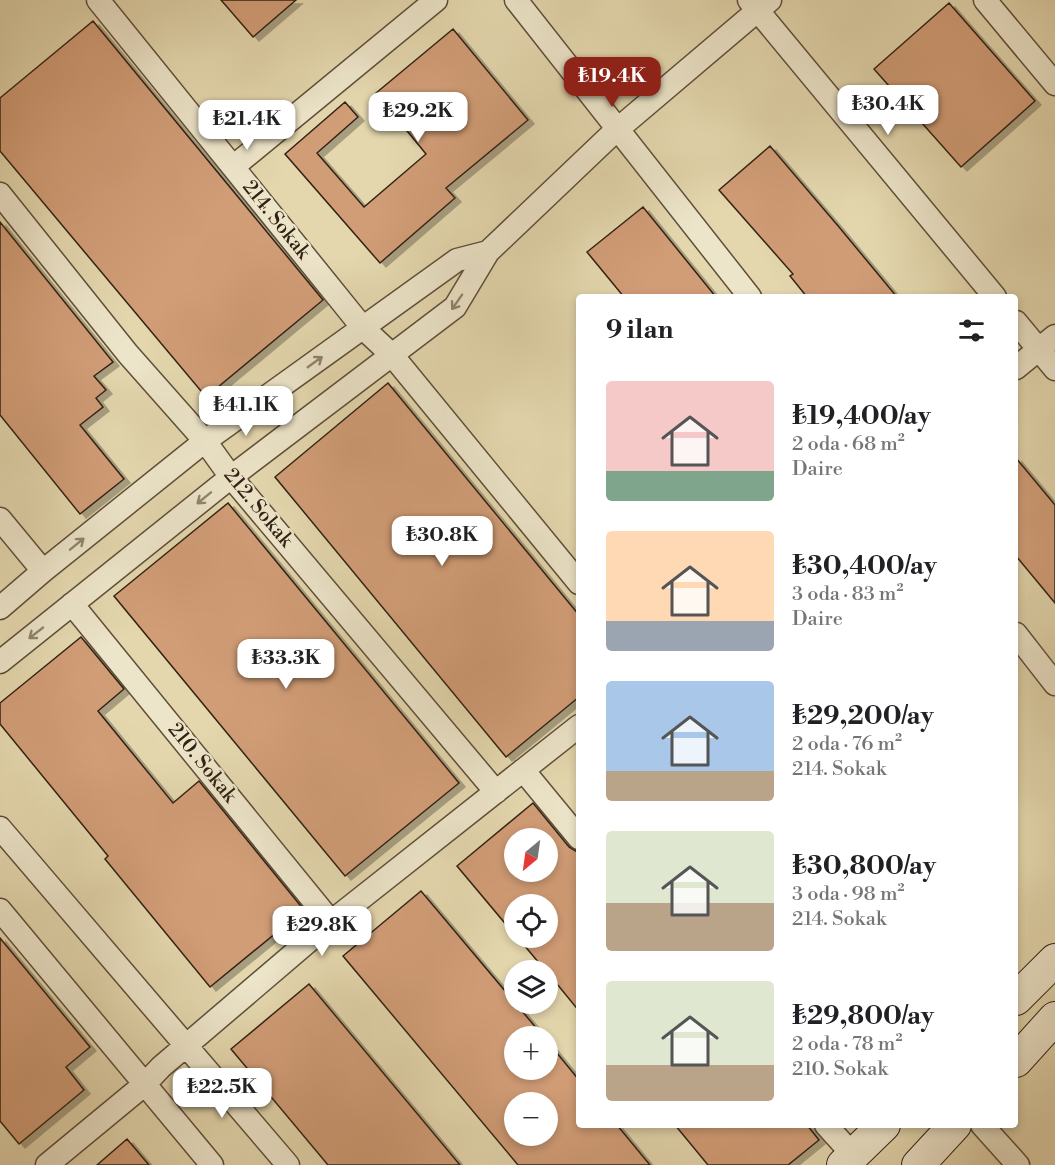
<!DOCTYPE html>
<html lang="tr">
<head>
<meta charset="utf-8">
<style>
  :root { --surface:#fff; --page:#f6f6f6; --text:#202124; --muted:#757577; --accent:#8f2418 }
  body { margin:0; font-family:"Libre Bodoni",serif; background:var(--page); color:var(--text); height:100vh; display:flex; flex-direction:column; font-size:22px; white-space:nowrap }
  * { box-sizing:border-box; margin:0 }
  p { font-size:20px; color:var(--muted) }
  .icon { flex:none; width:33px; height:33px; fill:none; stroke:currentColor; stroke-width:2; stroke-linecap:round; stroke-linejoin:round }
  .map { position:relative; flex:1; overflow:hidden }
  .drawer { position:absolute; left:576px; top:294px; width:442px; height:834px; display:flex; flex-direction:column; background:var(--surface); border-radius:6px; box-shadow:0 3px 9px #0003 }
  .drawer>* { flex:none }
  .needle { width:39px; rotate:209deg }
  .buttons { position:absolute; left:504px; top:828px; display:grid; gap:12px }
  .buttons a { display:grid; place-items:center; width:54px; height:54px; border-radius:50%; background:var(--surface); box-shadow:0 3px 9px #0003; font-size:30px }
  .price { position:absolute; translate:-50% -51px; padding:0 14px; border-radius:12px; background:#fff; color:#222; font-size:20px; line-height:39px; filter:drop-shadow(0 2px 3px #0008) }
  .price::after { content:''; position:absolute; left:50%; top:36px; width:18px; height:14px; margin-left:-9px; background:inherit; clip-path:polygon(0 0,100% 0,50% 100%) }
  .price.current { background:var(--accent); color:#fff }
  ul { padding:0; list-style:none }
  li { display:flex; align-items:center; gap:18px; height:150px; padding:0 30px }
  li span { display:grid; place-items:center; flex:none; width:168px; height:120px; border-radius:6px; color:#555 }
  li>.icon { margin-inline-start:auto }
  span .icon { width:72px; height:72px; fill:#fffc; stroke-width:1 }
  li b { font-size:26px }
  h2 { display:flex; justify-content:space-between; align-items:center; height:72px; padding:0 30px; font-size:26px }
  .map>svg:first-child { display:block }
  .building { fill:#d19d77; stroke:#322214; stroke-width:1.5; fill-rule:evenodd; filter:url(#shadow) }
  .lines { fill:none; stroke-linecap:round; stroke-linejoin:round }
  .minor-casing { stroke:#5e4f3a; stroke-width:25 }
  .secondary-casing { stroke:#322214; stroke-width:34 }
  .minor { stroke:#ede5ca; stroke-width:22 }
  .secondary { stroke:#ede5ca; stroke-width:32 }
  .oneway { stroke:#90846f }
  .labels { text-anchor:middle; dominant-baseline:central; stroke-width:4.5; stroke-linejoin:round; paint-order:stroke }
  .street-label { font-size:20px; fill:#322214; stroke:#ede5ca }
</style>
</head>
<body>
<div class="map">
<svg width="1055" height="1165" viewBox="0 0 1055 1165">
  <defs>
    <filter id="shadow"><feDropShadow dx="6" dy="4" stdDeviation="0" flood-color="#0004"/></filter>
  </defs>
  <rect width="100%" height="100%" fill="#e4d7ae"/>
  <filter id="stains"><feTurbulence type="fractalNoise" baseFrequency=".00333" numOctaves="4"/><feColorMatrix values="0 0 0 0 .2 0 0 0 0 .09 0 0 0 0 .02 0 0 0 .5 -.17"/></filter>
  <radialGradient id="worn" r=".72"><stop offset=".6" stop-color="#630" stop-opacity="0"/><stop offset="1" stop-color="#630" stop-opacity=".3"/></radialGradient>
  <!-- building -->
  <path class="building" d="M 221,0 L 296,0 L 253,37 Z
    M 949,3 L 1035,101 L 961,167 L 874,69 Z
    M 93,21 L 323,300 L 206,397 L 0,151 L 0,98 Z
    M 453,29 L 528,120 L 446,188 L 455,198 L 380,263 L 285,154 L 345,102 L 358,117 L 317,153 L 364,207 L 426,154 L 376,93 Z
    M 770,146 L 839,227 L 897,297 L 807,297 L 790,276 L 793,274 L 719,190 Z
    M 643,207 L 716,297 L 624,297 L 587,252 Z
    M 0,222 L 113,362 L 94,376 L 106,390 L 96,398 L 103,407 L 80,425 L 124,479 L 80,514 L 0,415 Z
    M 388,383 L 579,615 L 579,697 L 506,757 L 275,477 Z
    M 1016,458 L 1055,505 L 1055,603 L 1016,556 Z
    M 228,503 L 459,783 L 345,876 L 114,596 Z
    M 81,637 L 124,689 L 98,711 L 173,803 L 199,781 L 304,910 L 210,987 L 105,859 L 108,856 L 0,724 L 0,703 Z
    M 533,803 L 569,847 L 579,853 L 579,1011 L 548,973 L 548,970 L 545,970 L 518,938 L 548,938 L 548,904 L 514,904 L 514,934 L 457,866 ZM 514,838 L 548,838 L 548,872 L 514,872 Z
    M 421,891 L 543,1036 L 514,1036 L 514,1070 L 548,1070 L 548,1042 L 579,1080 L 579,1125 L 617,1125 L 650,1165 L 518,1165 L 343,956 ZM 514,1102 L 548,1102 L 548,1136 L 514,1136 Z
    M 0,938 L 90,1047 L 66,1067 L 84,1090 L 19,1144 L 0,1121 Z
    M 309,984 L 460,1165 L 328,1165 L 231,1049 Z
    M 675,1125 L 807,1125 L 819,1140 L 788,1165 L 708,1165 Z
    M 127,1139 L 149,1165 L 97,1165 Z"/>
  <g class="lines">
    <defs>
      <path id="minor" d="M 98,0 L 363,328 L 392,355 L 579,583
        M 516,0 L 750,297
        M 749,0 L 995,297
        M 985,0 L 1055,84
        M 233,167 L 436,0
        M 0,194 L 128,354 L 205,441 L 231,477 L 496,792
        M 1016,322 L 1055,369
        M 1016,368 L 1055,336
        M 0,519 L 43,571
        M 72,604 L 331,922
        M 0,608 L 43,571 L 205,441 L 457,260 L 488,252
        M 1016,634 L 1055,684
        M 0,662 L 231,477 L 455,307 L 488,252 L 612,134 L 770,0
        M 523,770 L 579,838
        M 0,828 L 288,1165
        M 0,910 L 212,1165
        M 826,1125 L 853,1155
        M 982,1125 L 1018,1165
        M 47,1165 L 145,1084 L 161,1067 L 331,922 L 579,726"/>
      <path id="secondary" d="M 1016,999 L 1055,960
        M 1016,1061 L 1055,1018
        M 843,1165 L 884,1125
        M 918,1165 L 955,1125"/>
    </defs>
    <!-- minor casing -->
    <use href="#minor" class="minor-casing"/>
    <!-- secondary casing -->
    <use href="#secondary" class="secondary-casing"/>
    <!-- minor -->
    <use href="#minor" class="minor"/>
    <!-- secondary -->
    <use href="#secondary" class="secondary"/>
  </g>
  <!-- one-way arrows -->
  <defs><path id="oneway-shaft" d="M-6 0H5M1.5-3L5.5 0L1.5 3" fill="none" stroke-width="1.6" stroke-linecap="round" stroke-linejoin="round" transform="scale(1.5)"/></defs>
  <g class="oneway">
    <use href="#oneway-shaft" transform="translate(457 302) rotate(125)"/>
    <use href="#oneway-shaft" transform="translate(315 362) rotate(-36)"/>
    <use href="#oneway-shaft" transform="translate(204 498) rotate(141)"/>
    <use href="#oneway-shaft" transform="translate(77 544) rotate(-39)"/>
    <use href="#oneway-shaft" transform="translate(36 633) rotate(142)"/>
  </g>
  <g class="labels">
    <!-- street labels -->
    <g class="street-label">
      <text transform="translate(276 220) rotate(51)">214. Sokak</text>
      <text transform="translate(258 508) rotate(50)">212. Sokak</text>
      <text transform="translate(202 763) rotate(51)">210. Sokak</text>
    </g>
  </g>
  <rect width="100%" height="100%" filter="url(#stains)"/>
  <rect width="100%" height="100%" fill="url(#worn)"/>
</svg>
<div class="buttons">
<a><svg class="needle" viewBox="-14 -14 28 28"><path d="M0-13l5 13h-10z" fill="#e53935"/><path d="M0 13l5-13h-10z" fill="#757577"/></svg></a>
<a><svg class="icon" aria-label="locate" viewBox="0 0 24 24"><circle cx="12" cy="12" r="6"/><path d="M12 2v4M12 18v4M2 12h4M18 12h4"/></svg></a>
<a><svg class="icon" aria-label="layers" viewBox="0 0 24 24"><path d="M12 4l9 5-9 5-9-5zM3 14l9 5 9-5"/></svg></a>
<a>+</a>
<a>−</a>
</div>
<b class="price current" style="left:612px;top:108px">₺19.4K</b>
<b class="price" style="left:888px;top:136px">₺30.4K</b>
<b class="price" style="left:418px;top:143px">₺29.2K</b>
<b class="price" style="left:247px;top:151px">₺21.4K</b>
<b class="price" style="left:246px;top:437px">₺41.1K</b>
<b class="price" style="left:442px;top:567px">₺30.8K</b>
<b class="price" style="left:286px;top:690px">₺33.3K</b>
<b class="price" style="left:322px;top:957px">₺29.8K</b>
<b class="price" style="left:222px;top:1119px">₺22.5K</b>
<section class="drawer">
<h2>9 ilan<svg class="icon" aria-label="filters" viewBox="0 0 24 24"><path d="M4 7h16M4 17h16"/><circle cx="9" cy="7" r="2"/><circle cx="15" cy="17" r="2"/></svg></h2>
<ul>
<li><span style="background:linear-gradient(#f6c9c9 75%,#7fa58c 0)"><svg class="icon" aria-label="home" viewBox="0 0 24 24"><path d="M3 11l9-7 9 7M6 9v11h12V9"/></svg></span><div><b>₺19,400/ay</b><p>2 oda · 68 m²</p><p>Daire</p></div></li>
<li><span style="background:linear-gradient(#ffd9b3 75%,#9aa5b1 0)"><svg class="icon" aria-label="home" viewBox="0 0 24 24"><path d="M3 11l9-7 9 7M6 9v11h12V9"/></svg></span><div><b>₺30,400/ay</b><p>3 oda · 83 m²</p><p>Daire</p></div></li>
<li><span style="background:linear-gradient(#a9c7e8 75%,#b9a48a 0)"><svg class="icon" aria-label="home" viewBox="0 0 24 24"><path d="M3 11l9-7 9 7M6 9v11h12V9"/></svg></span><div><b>₺29,200/ay</b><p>2 oda · 76 m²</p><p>214. Sokak</p></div></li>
<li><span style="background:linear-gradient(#dfe7d0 60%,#b9a48a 0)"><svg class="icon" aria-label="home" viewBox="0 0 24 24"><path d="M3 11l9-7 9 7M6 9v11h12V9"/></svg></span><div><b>₺30,800/ay</b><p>3 oda · 98 m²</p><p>214. Sokak</p></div></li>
<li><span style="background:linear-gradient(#dfe7d0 70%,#b9a48a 0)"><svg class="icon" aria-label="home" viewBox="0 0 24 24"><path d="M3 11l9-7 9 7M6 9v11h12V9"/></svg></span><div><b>₺29,800/ay</b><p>2 oda · 78 m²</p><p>210. Sokak</p></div></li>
</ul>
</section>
</div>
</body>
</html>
